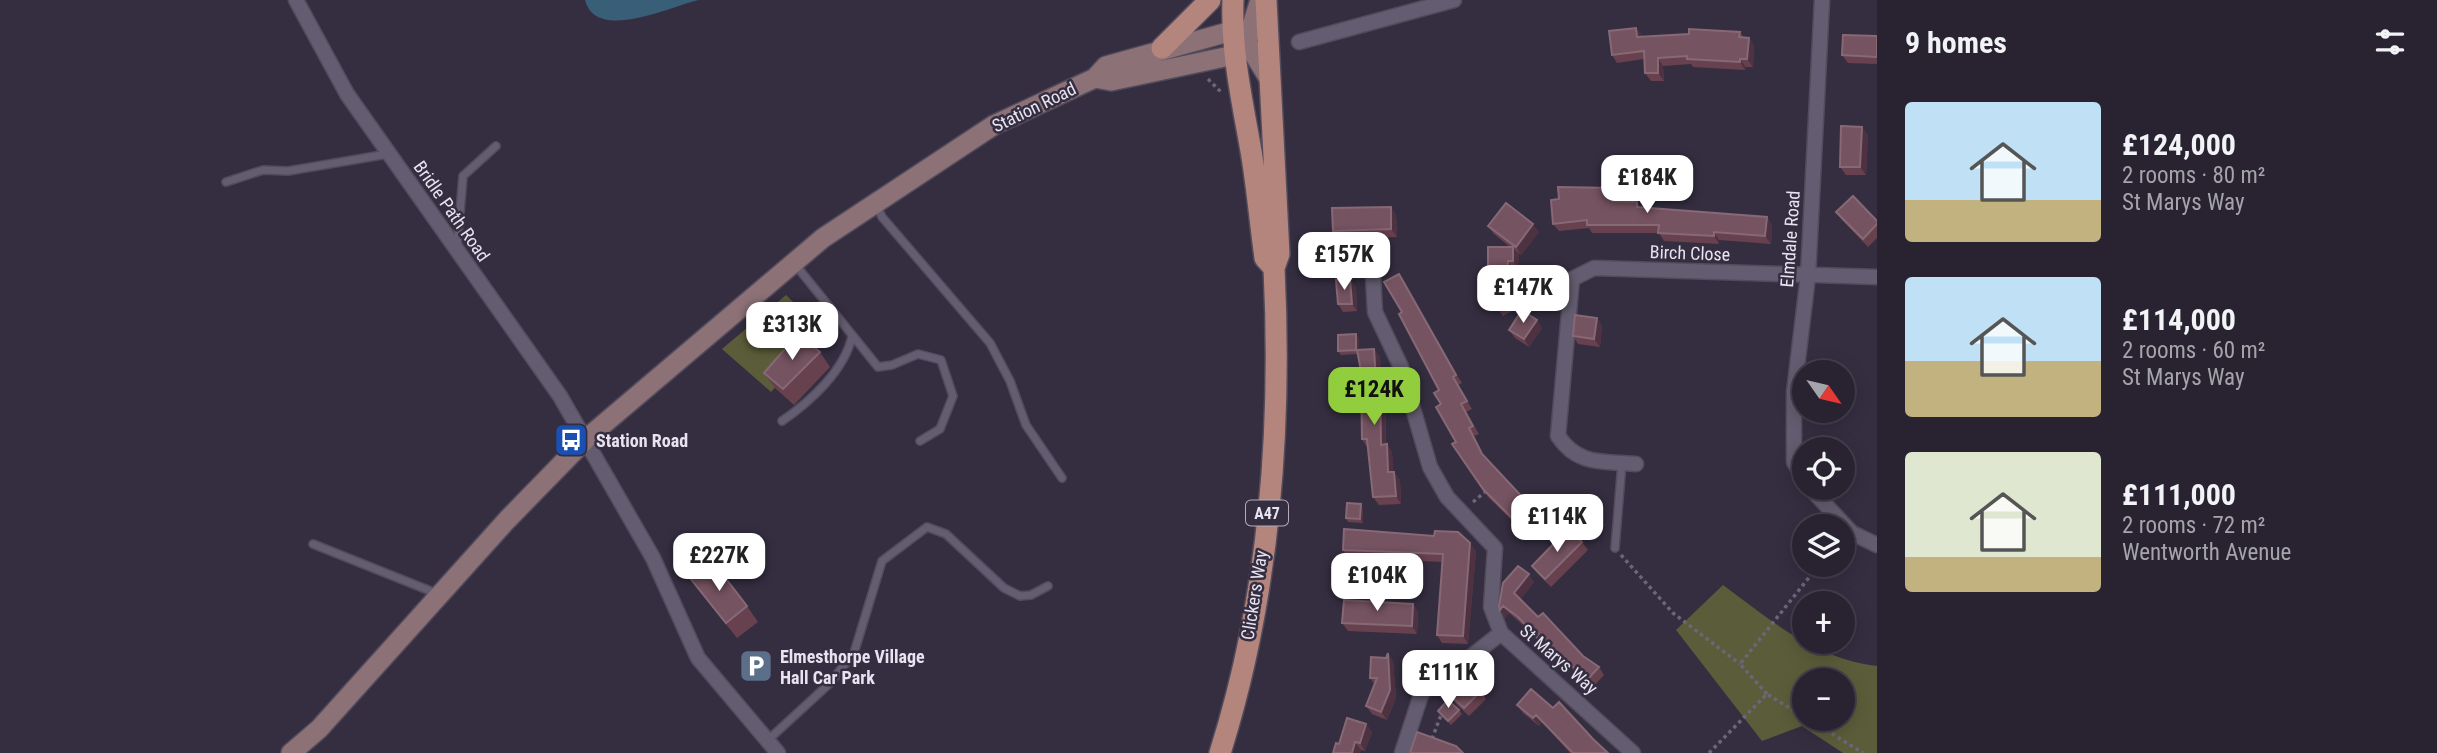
<!DOCTYPE html>
<html lang="en">
<head>
<meta charset="utf-8">
<style>
  :root { --surface:#282231; --page:#342f3d; --text:#f1f3f6; --muted:#a5a4ab; --line:#443f4d; --accent:#92cd3e }
  body { margin:0; font-family:"Roboto Condensed",sans-serif; background:var(--page); color:var(--text); height:100vh; display:flex; flex-direction:column; font-size:26px; white-space:nowrap }
  * { box-sizing:border-box; margin:0 }
  p { font-size:23px; color:var(--muted) }
  .icon { flex:none; width:38px; height:38px; fill:none; stroke:currentColor; stroke-width:2; stroke-linecap:round; stroke-linejoin:round }
  .map { position:relative; flex:1; overflow:hidden }
  .side { display:flex; flex-direction:column; background:var(--surface); width:560px }
  .side>* { flex:none }
  .needle { width:46px; rotate:124deg }
  .buttons { position:absolute; left:1792px; top:360px; display:grid; gap:14px }
  .buttons a { display:grid; place-items:center; width:63px; height:63px; border-radius:50%; background:var(--surface); box-shadow:0 4px 18px #0003,0 0 0 2px var(--line); font-size:35px }
  .price { position:absolute; translate:-50% -60px; padding:0 16px; border-radius:14px; background:#fff; color:#222; font-size:23px; line-height:46px; filter:drop-shadow(0 2px 4px #0008) }
  .price::after { content:''; position:absolute; left:50%; top:42px; width:21px; height:16px; margin-left:-10px; background:inherit; clip-path:polygon(0 0,100% 0,50% 100%) }
  .price.selected { background:var(--accent); color:#111 }
  ul { padding:0; list-style:none }
  li { display:flex; align-items:center; gap:21px; height:175px; padding:0 28px }
  li span { display:grid; place-items:center; flex:none; width:196px; height:140px; border-radius:7px; color:#555 }
  li>.icon { margin-inline-start:auto }
  span .icon { width:84px; height:84px; fill:#fffc; stroke-width:1 }
  li b { font-size:30px }
  h2 { display:flex; justify-content:space-between; align-items:center; height:84px; padding:0 28px; font-size:30px }
  main { display:flex; flex:1; min-height:0 }
  .map>svg:first-child { display:block }
  .green { fill:#5b5d3a; fill-rule:evenodd }
  .water { fill:#385e78 }
  .lines { fill:none; stroke-linecap:round; stroke-linejoin:round }
  .lane-casing { stroke:#524b5b; stroke-width:10 }
  .street-casing { stroke:#524b5b; stroke-width:17 }
  .secondary-casing { stroke:#524b5b; stroke-width:22 }
  .primary-casing { stroke:#524b5b; stroke-width:24 }
  .path { stroke:#6c6677; stroke-width:3.5; stroke-dasharray:3.5 3.5; stroke-linecap:butt }
  .lane { stroke:#645d71; stroke-width:7 }
  .street { stroke:#645d71; stroke-width:14 }
  .secondary { stroke:#8c7177; stroke-width:19 }
  .primary { stroke:#b3857c; stroke-width:21 }
  .wall { fill:#68414e }
  .shaded-wall { fill:#4e3242 }
  .building { fill:#755360; stroke:#876976; stroke-width:2 }
  .labels { text-anchor:middle; dominant-baseline:central; stroke-width:5; stroke-linejoin:round; paint-order:stroke }
  .shield { fill:#352e41; stroke:#b2adbc; stroke-width:2 }
  .shield-label { font-size:16px; font-weight:bold; fill:#e7e3f0 }
  .street-label { font-size:18px; fill:#e7e3f0; stroke:#352e41 }
  .poi-label { font-size:18px; font-weight:bold; fill:#e7e3f0; stroke:#352e41; text-anchor:start }
</style>
</head>
<body>
<main>
<div class="map">
<svg width="1877" height="753" viewBox="0 0 1877 753">
  <rect width="100%" height="100%" fill="#352e41"/>
  <!-- green -->
  <path class="green" d="M 786,295 L 824,332 L 771,392 L 722,349 Z
    M 1723,585 C 1773,622 1814,658 1877,666 L 1877,753 L 1843,753 L 1802,726 L 1762,741 L 1676,630 ZM 1804,681 L 1843,681 L 1843,719 L 1804,719 Z"/>
  <!-- water -->
  <path class="water" d="M 585,0 L 699,0 C 671,6 596,43 585,0 Z"/>
  <g class="lines">
    <defs>
      <path id="lane" d="M 226,182 L 263,170 L 288,171 L 388,154
        M 876,204 L 882,217 L 990,343 L 1010,381 L 1026,425 L 1062,478
        M 457,248 L 463,176 L 496,146
        M 794,263 L 878,367 L 892,365 L 918,354 L 941,360 L 953,396 L 940,429 L 920,441
        M 782,421 C 810,402 845,370 852,336
        M 313,544 L 438,594
        M 1615,548 L 1622,463
        M 768,740 L 829,684 L 854,653 L 882,561 L 927,527 L 946,534 L 1004,588 L 1020,596 L 1031,595 L 1048,586"/>
      <path id="street" d="M 296,0 L 347,94 L 560,396 L 653,558 L 698,658 L 778,753
        M 1299,42 L 1454,0
        M 1373,276 L 1375,312 L 1401,367 L 1430,467 L 1447,497 L 1495,548 L 1491,607 L 1501,633 L 1633,753
        M 1636,464 C 1603,461 1578,466 1558,436 L 1572,279 L 1594,268 L 1877,277
        M 1804,478 L 1794,462 L 1794,392 L 1808,276 L 1822,0
        M 1810,488 L 1852,533 L 1877,545
        M 1402,753 L 1421,695 L 1437,673 L 1463,663 L 1501,633"/>
      <path id="secondary" d="M 1095,78 L 1111,81 L 1239,54 L 1247,41 L 1260,0
        M 291,753 L 319,729 L 507,520 L 586,439 L 823,238 L 994,125 L 1095,78 L 1106,66 L 1232,31 L 1242,35 L 1268,77"/>
      <path id="primary" d="M 1233,0 C 1231,52 1242,100 1251,151 C 1257,186 1260,222 1265,258 L 1274,268
        M 1162,48 L 1210,0
        M 1220,753 C 1269,598 1282,429 1274,268 L 1279,254 L 1266,0"/>
    </defs>
    <!-- lane casing -->
    <use href="#lane" class="lane-casing"/>
    <!-- street casing -->
    <use href="#street" class="street-casing"/>
    <!-- secondary casing -->
    <use href="#secondary" class="secondary-casing"/>
    <!-- primary casing -->
    <use href="#primary" class="primary-casing"/>
    <!-- path -->
    <path class="path" d="M 1208,79 L 1222,93
      M 1473,502 L 1485,492
      M 1621,555 L 1673,613 L 1740,664
      M 1767,694 L 1740,664 L 1819,565
      M 1808,719 L 1863,753
      M 1432,739 L 1441,715
      M 1709,753 L 1767,694 L 1804,717"/>
    <!-- lane -->
    <use href="#lane" class="lane"/>
    <!-- street -->
    <use href="#street" class="street"/>
    <!-- secondary -->
    <use href="#secondary" class="secondary"/>
    <!-- primary -->
    <use href="#primary" class="primary"/>
  </g>
  <!-- wall -->
  <path class="wall" d="M 1740,32 L 1744,38 L 1749,38 L 1754,46 L 1753,67 L 1746,67 L 1745,70 L 1693,67 L 1691,64 L 1663,66 L 1664,81 L 1651,81 L 1645,73 L 1644,59 L 1617,63 L 1612,55 L 1642,35 L 1642,37 Z
    M 1877,36 L 1877,64 L 1848,63 L 1842,55 Z
    M 1868,135 L 1866,175 L 1846,175 L 1840,167 Z
    M 1620,196 L 1619,201 L 1637,202 L 1640,207 L 1767,217 L 1772,225 L 1771,244 L 1719,240 L 1719,244 L 1664,241 L 1659,233 L 1592,233 L 1589,228 L 1559,231 L 1553,224 Z
    M 1836,212 L 1877,221 L 1877,238 L 1868,247 L 1842,220 Z
    M 1396,215 L 1397,237 L 1338,239 L 1333,231 Z
    M 1488,226 L 1539,232 L 1521,255 L 1516,251 L 1519,255 L 1518,269 L 1513,269 L 1513,287 L 1523,305 L 1503,316 L 1497,308 L 1488,283 L 1510,247 L 1494,234 Z
    M 1399,274 L 1462,383 L 1458,385 L 1472,409 L 1466,412 L 1479,434 L 1474,436 L 1485,458 L 1539,515 L 1544,523 L 1530,538 L 1488,497 L 1452,444 L 1456,442 L 1441,404 L 1439,390 Z
    M 1356,287 L 1357,311 L 1343,312 L 1338,304 Z
    M 1597,318 L 1602,326 L 1600,347 L 1578,344 L 1573,336 Z
    M 1542,328 L 1529,347 L 1515,338 L 1509,330 Z
    M 1359,338 L 1359,350 L 1380,357 L 1381,383 L 1385,389 L 1386,444 L 1392,452 L 1393,472 L 1400,480 L 1401,504 L 1379,505 L 1373,497 L 1367,447 L 1362,439 L 1361,371 L 1358,354 L 1341,355 L 1338,351 Z
    M 820,352 L 830,367 L 794,405 L 775,388 L 764,373 Z
    M 1363,508 L 1363,523 L 1348,522 L 1346,518 Z
    M 1434,536 L 1476,551 L 1468,644 L 1442,643 L 1437,635 L 1443,562 L 1348,558 L 1343,550 Z
    M 1582,542 L 1588,550 L 1551,587 L 1538,574 L 1532,566 Z
    M 708,574 L 747,606 L 758,622 L 737,638 L 701,593 L 690,578 Z
    M 1534,582 L 1520,600 L 1583,656 L 1599,667 L 1604,675 L 1592,688 L 1569,666 L 1565,670 L 1523,625 L 1509,613 L 1505,618 L 1499,606 Z
    M 1413,604 L 1418,612 L 1417,634 L 1348,631 L 1342,623 Z
    M 1393,661 L 1396,698 L 1387,720 L 1372,714 L 1366,706 L 1375,685 L 1370,678 Z
    M 1481,691 L 1486,699 L 1469,716 L 1455,703 L 1450,695 Z
    M 1517,705 L 1553,708 L 1593,739 L 1608,753 L 1570,753 L 1542,722 L 1539,726 L 1523,713 Z
    M 1459,710 L 1462,714 L 1451,725 L 1438,711 Z
    M 1366,724 L 1372,732 L 1365,751 L 1361,750 L 1360,753 L 1333,753 L 1339,744 Z"/>
  <!-- shaded-wall -->
  <path class="shaded-wall" d="M 1636,28 L 1642,35 L 1643,45 L 1637,37 Z
    M 1749,38 L 1754,46 L 1753,67 L 1747,59 Z
    M 1658,58 L 1663,66 L 1664,81 L 1658,73 Z
    M 1740,59 L 1746,67 L 1745,70 L 1740,62 Z
    M 1862,127 L 1868,135 L 1866,175 L 1860,167 Z
    M 1614,188 L 1620,196 L 1619,209 L 1613,201 Z
    M 1391,207 L 1396,215 L 1397,237 L 1391,229 Z
    M 1767,217 L 1772,225 L 1771,244 L 1765,236 Z
    M 1533,224 L 1539,232 L 1521,255 L 1516,247 Z
    M 1714,232 L 1719,240 L 1719,244 L 1714,236 Z
    M 1513,247 L 1519,255 L 1518,269 L 1513,261 Z
    M 1508,261 L 1513,269 L 1513,287 L 1523,305 L 1507,279 Z
    M 1399,274 L 1404,281 L 1462,383 L 1456,375 Z
    M 1350,279 L 1356,287 L 1357,311 L 1352,304 Z
    M 1597,318 L 1602,326 L 1600,347 L 1594,339 Z
    M 1537,320 L 1542,328 L 1529,347 L 1524,339 Z
    M 1356,334 L 1359,338 L 1359,354 L 1356,350 Z
    M 1374,349 L 1380,357 L 1381,383 L 1385,389 L 1386,453 L 1381,445 Z
    M 1469,428 L 1474,436 L 1488,462 L 1482,454 Z
    M 1387,444 L 1392,452 L 1394,480 L 1388,472 Z
    M 1394,472 L 1400,480 L 1401,504 L 1396,496 Z
    M 1361,504 L 1363,508 L 1363,523 L 1360,519 Z
    M 1470,543 L 1476,551 L 1468,644 L 1463,636 Z
    M 1529,574 L 1534,582 L 1519,601 L 1514,593 Z
    M 1413,604 L 1418,612 L 1417,634 L 1412,626 Z
    M 1503,606 L 1509,613 L 1505,618 L 1500,610 Z
    M 1388,653 L 1393,661 L 1396,698 L 1387,720 L 1381,712 Z
    M 1536,715 L 1542,722 L 1539,726 L 1533,718 Z
    M 1366,724 L 1372,732 L 1365,751 L 1360,743 Z
    M 1355,742 L 1361,750 L 1360,753 L 1352,753 Z"/>
  <!-- building -->
  <path class="building" d="M 1636,28 L 1637,37 L 1689,34 L 1689,29 L 1740,32 L 1739,37 L 1749,38 L 1747,59 L 1740,59 L 1740,62 L 1687,59 L 1687,56 L 1658,58 L 1658,73 L 1645,73 L 1644,51 L 1612,55 L 1609,31 Z
    M 1843,35 L 1877,36 L 1877,57 L 1842,55 Z
    M 1841,126 L 1862,127 L 1860,167 L 1840,167 Z
    M 1558,187 L 1614,188 L 1613,201 L 1637,202 L 1637,207 L 1767,217 L 1765,236 L 1714,232 L 1714,236 L 1658,233 L 1659,225 L 1587,225 L 1587,220 L 1553,224 L 1551,200 L 1559,199 Z
    M 1853,196 L 1877,221 L 1877,224 L 1863,239 L 1836,212 Z
    M 1506,203 L 1533,224 L 1516,247 L 1488,226 Z
    M 1391,207 L 1391,229 L 1333,231 L 1332,208 Z
    M 1488,247 L 1513,247 L 1513,261 L 1508,261 L 1507,279 L 1517,297 L 1497,308 L 1484,285 L 1488,283 Z
    M 1399,274 L 1456,375 L 1453,377 L 1467,401 L 1461,404 L 1473,426 L 1469,428 L 1482,454 L 1539,515 L 1524,530 L 1483,489 L 1452,444 L 1456,442 L 1436,407 L 1441,404 L 1434,393 L 1439,390 L 1399,314 L 1402,312 L 1384,282 Z
    M 1350,279 L 1352,304 L 1338,304 L 1336,280 Z
    M 1522,310 L 1537,320 L 1524,339 L 1509,330 Z
    M 1575,315 L 1597,318 L 1594,339 L 1573,336 Z
    M 798,334 L 820,352 L 783,389 L 764,373 Z
    M 1356,334 L 1356,350 L 1338,351 L 1338,335 Z
    M 1374,349 L 1376,381 L 1380,381 L 1381,445 L 1387,444 L 1388,472 L 1394,472 L 1396,496 L 1373,497 L 1367,439 L 1362,439 L 1361,371 L 1357,350 Z
    M 1347,503 L 1361,504 L 1360,519 L 1346,518 Z
    M 1344,529 L 1434,536 L 1435,531 L 1458,532 L 1470,543 L 1463,636 L 1437,635 L 1443,554 L 1343,550 Z
    M 1568,529 L 1582,542 L 1545,579 L 1532,566 Z
    M 1518,566 L 1529,574 L 1514,593 L 1538,617 L 1543,613 L 1583,656 L 1599,667 L 1587,680 L 1564,658 L 1560,662 L 1518,617 L 1503,606 L 1500,610 L 1499,606 L 1503,583 Z
    M 717,567 L 747,606 L 726,623 L 690,578 L 703,568 L 708,574 Z
    M 1344,600 L 1413,604 L 1412,626 L 1342,623 Z
    M 1388,653 L 1390,690 L 1381,712 L 1366,706 L 1377,678 L 1370,678 L 1371,657 L 1386,658 Z
    M 1467,678 L 1481,691 L 1464,708 L 1450,695 Z
    M 1531,689 L 1553,708 L 1559,702 L 1593,739 L 1608,753 L 1573,753 L 1536,715 L 1533,718 L 1517,705 Z
    M 1448,700 L 1459,710 L 1448,721 L 1438,711 Z
    M 1347,718 L 1366,724 L 1360,743 L 1355,742 L 1352,753 L 1333,753 L 1336,743 L 1339,744 Z
    M 1417,732 L 1456,746 L 1463,753 L 1410,753 Z"/>
  <!-- icons -->
  <defs>
    <symbol id="bus-square" viewBox="-11 -11 22 22"><rect x="-9" y="-9" width="18" height="18" rx="4" fill="#1a4fb4" stroke="#352e41"/><path d="M-5-6H5V4H4V6H2V4H-2V6H-4V4H-5ZM-3.5-4V0h7V-4ZM-3.5 1.2v1.5H-2V1.2ZM2 1.2v1.5H3.5V1.2Z" fill="#fff"/></symbol>
    <symbol id="parking-square" viewBox="-11 -11 22 22"><rect x="-9" y="-9" width="18" height="18" rx="4" fill="#5c6f8a" stroke="#352e41"/><path d="M-3.5-5.5H1a3.5 3.5 0 0 1 0 7H-1V5.5H-3.5ZM-1-3.4V-.6H.8a1.4 1.4 0 0 0 0-2.8Z" fill="#fff"/></symbol>
  </defs>
  <g fill-rule="evenodd">
    <use href="#bus-square" x="552" y="421" width="38" height="38"/>
    <use href="#parking-square" x="737" y="647" width="38" height="38"/>
  </g>
  <g class="labels">
    <!-- shield labels -->
    <rect class="shield" x="1246" y="500.5" width="42" height="25" rx="5"/>
    <g class="shield-label">
      <text x="1267" y="513">A47</text>
    </g>
    <!-- street labels -->
    <g class="street-label">
      <text transform="translate(1034 107) rotate(-26)">Station Road</text>
      <text transform="translate(452 211) rotate(55)">Bridle Path Road</text>
      <text transform="translate(1790 239) rotate(-86)">Elmdale Road</text>
      <text transform="translate(1690 253) rotate(2)">Birch Close</text>
      <text transform="translate(1254 595) rotate(-81)">Clickers Way</text>
      <text transform="translate(1559 659) rotate(41)">St Marys Way</text>
    </g>
    <!-- poi labels -->
    <g class="poi-label">
      <text x="596" y="440">Station Road</text>
      <text x="780" y="656">Elmesthorpe Village<tspan x="780" dy="21">Hall Car Park</tspan></text>
    </g>
  </g>
</svg>
<div class="buttons">
<a><svg class="needle" viewBox="-14 -14 28 28"><path d="M0-13l5 13h-10z" fill="#e53935"/><path d="M0 13l5-13h-10z" fill="#a5a4ab"/></svg></a>
<a><svg class="icon" aria-label="locate" viewBox="0 0 24 24"><circle cx="12" cy="12" r="6"/><path d="M12 2v4M12 18v4M2 12h4M18 12h4"/></svg></a>
<a><svg class="icon" aria-label="layers" viewBox="0 0 24 24"><path d="M12 4l9 5-9 5-9-5zM3 14l9 5 9-5"/></svg></a>
<a>+</a>
<a>−</a>
</div>
<b class="price" style="left:1647px;top:215px">£184K</b>
<b class="price" style="left:1344px;top:292px">£157K</b>
<b class="price" style="left:1523px;top:325px">£147K</b>
<b class="price" style="left:792px;top:362px">£313K</b>
<b class="price selected" style="left:1374px;top:427px">£124K</b>
<b class="price" style="left:1557px;top:554px">£114K</b>
<b class="price" style="left:719px;top:593px">£227K</b>
<b class="price" style="left:1377px;top:613px">£104K</b>
<b class="price" style="left:1448px;top:710px">£111K</b>
</div>
<section class="side">
<h2>9 homes<svg class="icon" aria-label="filters" viewBox="0 0 24 24"><path d="M4 7h16M4 17h16"/><circle cx="9" cy="7" r="2"/><circle cx="15" cy="17" r="2"/></svg></h2>
<ul>
<li><span style="background:linear-gradient(#bfe0f5 70%,#c2b280 0)"><svg class="icon" aria-label="home" viewBox="0 0 24 24"><path d="M3 11l9-7 9 7M6 9v11h12V9"/></svg></span><div><b>£124,000</b><p>2 rooms · 80 m²</p><p>St Marys Way</p></div></li>
<li><span style="background:linear-gradient(#bfe0f5 60%,#c2b280 0)"><svg class="icon" aria-label="home" viewBox="0 0 24 24"><path d="M3 11l9-7 9 7M6 9v11h12V9"/></svg></span><div><b>£114,000</b><p>2 rooms · 60 m²</p><p>St Marys Way</p></div></li>
<li><span style="background:linear-gradient(#dfe7d0 75%,#c2b280 0)"><svg class="icon" aria-label="home" viewBox="0 0 24 24"><path d="M3 11l9-7 9 7M6 9v11h12V9"/></svg></span><div><b>£111,000</b><p>2 rooms · 72 m²</p><p>Wentworth Avenue</p></div></li>
</ul>
</section>
</main>
</body>
</html>
